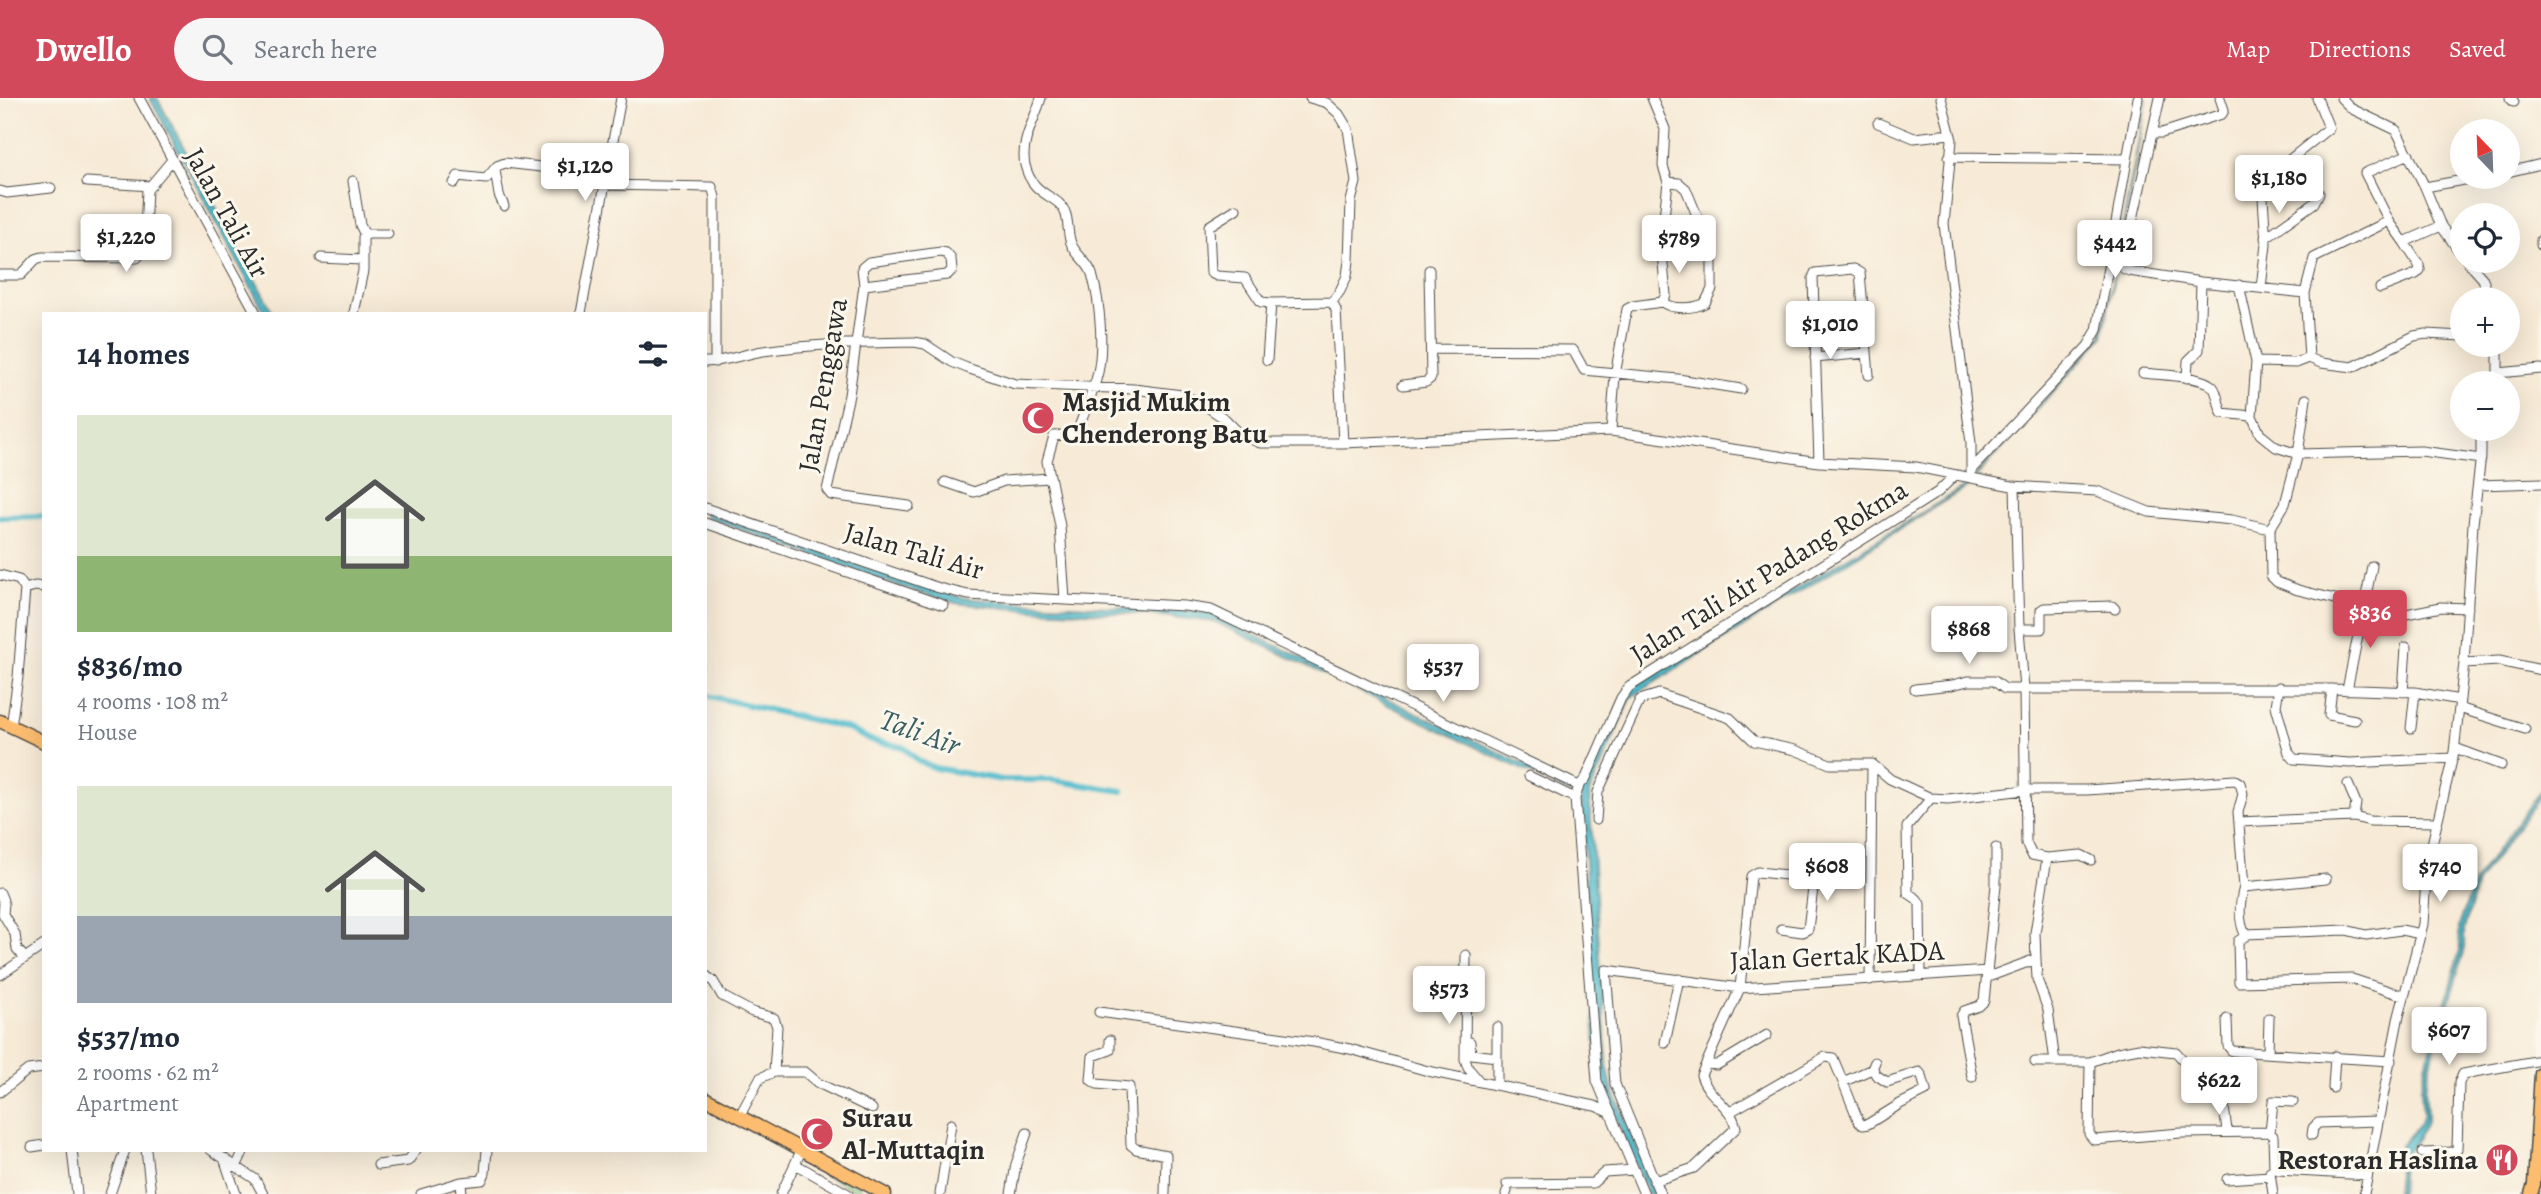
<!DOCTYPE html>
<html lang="en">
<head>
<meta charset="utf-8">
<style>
  :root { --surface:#fff; --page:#f6f6f7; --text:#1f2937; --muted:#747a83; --accent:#d1495b }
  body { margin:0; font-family:Alegreya,serif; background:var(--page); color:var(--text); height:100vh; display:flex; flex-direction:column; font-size:26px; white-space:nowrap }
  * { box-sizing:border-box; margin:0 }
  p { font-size:23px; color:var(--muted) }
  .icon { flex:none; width:38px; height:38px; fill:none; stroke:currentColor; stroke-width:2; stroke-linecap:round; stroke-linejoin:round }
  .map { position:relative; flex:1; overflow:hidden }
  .sheet { position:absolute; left:42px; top:214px; width:665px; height:840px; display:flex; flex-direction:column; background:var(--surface); border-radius:0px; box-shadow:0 7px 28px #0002 }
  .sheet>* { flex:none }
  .needle { width:46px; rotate:337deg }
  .buttons { position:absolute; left:2450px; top:21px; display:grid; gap:14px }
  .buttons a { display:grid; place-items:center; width:70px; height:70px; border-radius:50%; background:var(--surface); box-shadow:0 7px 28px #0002; font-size:35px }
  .price { position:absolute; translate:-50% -60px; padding:0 16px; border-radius:7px; background:#fff; color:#222; font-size:23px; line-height:46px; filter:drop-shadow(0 2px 4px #0008) }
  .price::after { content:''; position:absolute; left:50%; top:42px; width:21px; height:16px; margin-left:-10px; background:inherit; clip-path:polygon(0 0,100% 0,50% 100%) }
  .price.selected { background:var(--accent); color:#fff }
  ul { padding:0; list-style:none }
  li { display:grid; align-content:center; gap:14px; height:371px; padding:0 35px }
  li span { display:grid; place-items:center; height:217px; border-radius:0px; color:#555 }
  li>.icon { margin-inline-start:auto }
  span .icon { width:126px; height:126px; fill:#fffc; stroke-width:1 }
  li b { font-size:30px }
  h2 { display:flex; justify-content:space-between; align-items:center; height:84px; padding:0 35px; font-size:30px }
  header { display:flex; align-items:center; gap:42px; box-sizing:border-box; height:98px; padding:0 35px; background:var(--accent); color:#fff }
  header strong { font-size:33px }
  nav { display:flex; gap:38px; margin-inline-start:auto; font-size:24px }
  .search { width:490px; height:63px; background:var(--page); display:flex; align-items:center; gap:18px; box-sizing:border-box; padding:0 24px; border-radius:38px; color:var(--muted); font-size:26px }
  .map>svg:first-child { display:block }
  .green { fill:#9bd98f; stroke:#63825d; stroke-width:2 }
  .water { fill:#50bbcc; stroke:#3e737c; stroke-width:2 }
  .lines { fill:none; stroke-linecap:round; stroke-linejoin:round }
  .canal { stroke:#50bbcc; stroke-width:6 }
  .minor-casing { stroke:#4a4845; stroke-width:11 }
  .major-casing { stroke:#4a4845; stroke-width:15 }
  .minor { stroke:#fff; stroke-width:9 }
  .major { stroke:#fcbd6f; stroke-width:12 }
  .labels { text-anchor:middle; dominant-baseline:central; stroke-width:6; stroke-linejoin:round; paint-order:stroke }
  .street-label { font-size:28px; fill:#2b2b2b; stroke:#fbf7ec }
  .poi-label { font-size:28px; font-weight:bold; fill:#2b2b2b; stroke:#fbf7ec; text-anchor:start }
  .water-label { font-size:30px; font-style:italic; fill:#385d63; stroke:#fbf7ec }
</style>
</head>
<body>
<header>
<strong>Dwello</strong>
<div class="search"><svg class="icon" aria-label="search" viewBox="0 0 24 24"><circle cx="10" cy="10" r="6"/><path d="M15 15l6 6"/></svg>Search here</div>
<nav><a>Map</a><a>Directions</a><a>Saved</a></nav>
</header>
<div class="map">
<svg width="2541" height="1096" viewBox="0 0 2541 1096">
  <rect width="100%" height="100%" fill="#fbf7ec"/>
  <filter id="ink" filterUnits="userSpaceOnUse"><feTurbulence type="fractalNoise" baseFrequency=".0143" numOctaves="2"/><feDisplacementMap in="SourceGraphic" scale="14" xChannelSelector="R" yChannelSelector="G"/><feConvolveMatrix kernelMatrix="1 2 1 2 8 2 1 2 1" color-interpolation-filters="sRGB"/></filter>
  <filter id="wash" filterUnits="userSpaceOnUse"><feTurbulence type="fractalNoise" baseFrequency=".00686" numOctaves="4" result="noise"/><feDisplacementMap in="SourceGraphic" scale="28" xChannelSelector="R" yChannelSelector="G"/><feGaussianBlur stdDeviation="1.57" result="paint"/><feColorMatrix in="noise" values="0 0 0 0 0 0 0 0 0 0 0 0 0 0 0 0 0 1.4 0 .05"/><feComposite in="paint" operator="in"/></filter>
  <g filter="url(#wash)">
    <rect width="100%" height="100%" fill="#f7ead6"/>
    <!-- green -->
    <path class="green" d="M 809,1062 L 860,1089 L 862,1095 L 856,1096 L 856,1093 L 804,1065 Z"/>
    <!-- water -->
    <path class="water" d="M 150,0 L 157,0 L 273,215 L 265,215 Z
      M 2147,0 L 2103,238 L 1967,389 L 1631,599 L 1589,695 L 1607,968 L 1612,990 L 1656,1096 L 1648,1096 L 1604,992 L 1597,968 L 1581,694 L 1625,594 L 1966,388 L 2102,237 Z
      M 705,414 L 896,480 L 963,500 L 1008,504 L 1188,513 L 1210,516 L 1573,690 L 1573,696 L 1216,524 L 1146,516 L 1030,512 L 956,505 L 895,487 L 705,418 Z
      M 2541,692 L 2541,697 L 2477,785 L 2464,831 L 2464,853 L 2450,901 L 2439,932 L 2425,990 L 2427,1018 L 2424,1028 L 2402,1062 L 2400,1096 L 2396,1096 L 2401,1047 L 2420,1026 L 2423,1016 L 2421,989 L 2435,931 L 2447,900 L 2460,852 L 2459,829 L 2474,784 Z"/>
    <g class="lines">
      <!-- canal -->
      <path class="canal" d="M 0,419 L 44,418
        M 705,597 L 846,630 L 873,643 L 903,649 L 918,663 L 935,670 L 1002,682 L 1052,682 L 1122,693"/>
    </g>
  </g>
  <g filter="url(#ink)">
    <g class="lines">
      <defs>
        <path id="minor" d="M 139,0 L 256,215
          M 1310,0 L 1327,5 L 1339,16 L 1348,31 L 1356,84 L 1351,103 L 1349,163 L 1347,178 L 1340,193 L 1332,204
          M 1941,0 L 1952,42 L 1944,126 L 1971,345 L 1971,373
          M 2160,0 L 2123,166 L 2124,171 L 2129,173 L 2201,184 L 2305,195
          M 2341,0 L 2352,11 L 2396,32 L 2425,89 L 2441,128 L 2462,157
          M 2510,0 L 2514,4
          M 1878,25 L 1914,40 L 1950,36
          M 2152,35 L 2162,35 L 2222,16 L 2224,12 L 2220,0
          M 1949,59 L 2127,61
          M 495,72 L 499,97 L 504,108
          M 2508,74 L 2541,66
          M 353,83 L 360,127 L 365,137
          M 87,84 L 151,88
          M 1668,84 L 1679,85 L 1686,91 L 1703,132
          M 454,85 L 458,78 L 486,81 L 497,68 L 505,65 L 605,76
          M 603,87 L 712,89 L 715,99 L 715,264
          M 2425,89 L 2480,79
          M 0,93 L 7,95 L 51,90
          M 1236,111 L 1209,128 L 1211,175 L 1217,178 L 1245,180 L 1261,204 L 1271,205
          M 2389,123 L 2365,75 L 2409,56
          M 2441,128 L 2404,144 L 2389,123 L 2314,160 L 2305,195 L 2309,260 L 2321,265 L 2353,269 L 2414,238 L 2426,236 L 2462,238
          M 2265,140 L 2314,105 L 2319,95
          M 2541,142 L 2541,147
          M 321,160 L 362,162
          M 2467,163 L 2483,181 L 2489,201
          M 0,177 L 21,177 L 36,161 L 42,159 L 137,160 L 144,152 L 147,92 L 172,62
          M 864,187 L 947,177 L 952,172 L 951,161 L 946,155 L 941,154 L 869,164 L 862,170 L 864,187 L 849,297 L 827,392 L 831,397 L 909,408
          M 2239,187 L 2256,264 L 2252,318 L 2260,336 L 2276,349 L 2298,356 L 2421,353 L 2481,361
          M 2261,190 L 2266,146 L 2262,84 L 2329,30 L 2317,0
          M 2380,190 L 2416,176 L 2420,172 L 2419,167 L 2404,144
          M 1662,204 C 1672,212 1694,211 1705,205 L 1712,191 L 1712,163
          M 354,215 L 363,173 L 363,139 L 368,136 L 388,136
          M 581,215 L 621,0
          M 1431,251 L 1573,252 L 1584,272 L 1678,281 L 1741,291
          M 1815,260 L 1867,255
          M 1267,262 L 1271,205 L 1332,204 L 1336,212 L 1343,345
          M 705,264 C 726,264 743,256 763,253 C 813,246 863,245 914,244 L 925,246 L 952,264 L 967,270 L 1015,286 L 1134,291 L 1182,297 L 1203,306 L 1225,321 L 1240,336 L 1260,345 L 1343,345 L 1611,333 L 1819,364 L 1916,369 L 2012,388 L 2097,393 L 2149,414 L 2232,422 L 2270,431
          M 2256,264 L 2296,265 L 2309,260
          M 2143,275 C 2157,277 2203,277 2213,289 C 2218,295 2218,307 2222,315 L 2252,318
          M 2498,275 L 2541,271
          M 2187,280 L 2188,263 L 2199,252 L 2201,184
          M 2494,285 L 2498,275 L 2498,247
          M 1403,287 L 1426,284 L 1431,280 L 1429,172
          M 2306,301 L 2298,356 L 2285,406 L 2270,431 L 2271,478 L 2277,484 L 2298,492 L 2401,517 L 2441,509 L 2468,510
          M 1611,333 L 1615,277 L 1627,211 L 1633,208 L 1662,204 L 1666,197 L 1661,145 L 1668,84 L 1663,68 L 1665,31 L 1652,0
          M 1819,364 L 1813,180 L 1815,175 L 1853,171 L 1860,175 L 1869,277
          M 1971,372 L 2088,248 L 2097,232 L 2138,0
          M 945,384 L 974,394 L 1004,383 L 1050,380
          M 2479,387 L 2541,385
          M 2015,388 L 2019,531 L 2024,591 L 2026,745 L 2032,757 L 2047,760
          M 705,410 L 939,490 L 968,497 L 1065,502 L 1060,428 L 1047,363 L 1054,338 L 1074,336 L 1078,332 C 1084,315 1091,299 1096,282 C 1105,253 1100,204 1092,176 C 1088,163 1075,157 1071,145 C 1067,135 1069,123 1065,114 C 1058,96 1033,100 1025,67 C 1020,43 1035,22 1041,0
          M 705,425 L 943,507
          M 0,477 L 19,482 L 25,491
          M 25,491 L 35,488 L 44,489
          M 1065,502 L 1184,508 L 1211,512 L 1579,688
          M 2019,531 L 2041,531 L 2041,512 L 2044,510 L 2112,508 L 2115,511
          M 2464,565 L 2499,563 L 2541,572
          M 2279,589 L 2276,608 L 2289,655 L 2294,661 L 2350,665 L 2453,660
          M 1915,591 L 1952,587 L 1968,583 L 1994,583 L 2005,591 L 2332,591 L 2415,594 L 2460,602
          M 2332,591 L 2329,617 L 2355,622
          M 2347,592 L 2372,468
          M 2403,594 L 2406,549
          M 1640,602 L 1659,596 L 1730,620 L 1754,643 L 1795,652 L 1830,666 L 1872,666 L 1890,681 L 1931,700 L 1948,701 L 2025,692 L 2087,692 L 2235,682 L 2240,685 L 2243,696 L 2238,714 L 2244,789 C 2240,803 2238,822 2245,836 L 2346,832 L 2366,837 L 2401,832 L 2421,836
          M 2459,610 L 2525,631
          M 11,629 L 18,579 L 25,491
          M 2411,630 L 2415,594
          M 2455,650 L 2501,667
          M 1529,678 L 1575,700
          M 2348,686 L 2356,705 L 2354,719
          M 1596,722 L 1598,694 L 1640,602
          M 2239,724 L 2354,719 L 2370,723 L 2437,724
          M 2244,789 L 2326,781
          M 0,795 L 4,805 L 3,816 L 15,836 L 17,851 L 25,860
          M 2247,837 L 2238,843 L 2239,884 L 2352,881 L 2404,898
          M 1466,857 L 1465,961 L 1468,970 L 1479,983
          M 0,877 L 44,847
          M 705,877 L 713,883 L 722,898 L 752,914 L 774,920 L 777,929 L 774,974
          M 1921,877 L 1920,806 L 1917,801 L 1908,795 L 1907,729 L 1931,700
          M 1988,879 L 2036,861
          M 1870,882 L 1872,666
          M 1099,914 L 1314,944 L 1350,951 L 1428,973 L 1595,1008 L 1611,1015
          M 2227,921 L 2228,948 L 2232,953 L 2391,963
          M 1110,942 L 1110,952 L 1093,958 L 1091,982 L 1097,986 L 1129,989 L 1131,1047 L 1136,1051 L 1166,1057 L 1165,1096
          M 1470,944 L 1471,956 L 1497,959
          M 1665,945 L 1679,881
          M 2268,955 L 2269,920
          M 2035,964 L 2090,964 L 2118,954 L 2139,950 L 2176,954 L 2190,970 L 2221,984 L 2227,1033
          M 2055,964 L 2048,912 L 2037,881 L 2036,861 L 2035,835 L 2047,760 L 2081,757 L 2091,762
          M 2090,964 L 2089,1036 L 2094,1042 L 2181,1035 L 2268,1034 L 2273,1038 L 2274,1069 L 2278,1072 L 2367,1077
          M 1706,966 L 1717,967 L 1767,937
          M 1972,979 L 1961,918 L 1964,913 L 1979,908 L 1984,903 L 1996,787 L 1996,750
          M 1843,984 L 1859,1024 L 1863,1027 L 1868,1026 L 1900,1006 L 1926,993 L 1922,978 L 1919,974 L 1887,984 L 1876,977 L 1873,971
          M 1497,987 L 1497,929
          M 2333,990 L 2335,958
          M 0,994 L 28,972 L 44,970
          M 1730,1014 L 1825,959 L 1833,960 L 1843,984 L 1872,971 L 1875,964
          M 739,1019 L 760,980 L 774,974 L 805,974 L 818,985 L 872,1011
          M 2270,1035 L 2273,1003 L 2293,1004
          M 2312,1037 L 2313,1030 L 2318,1025 L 2377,1023
          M 32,1049 L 44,1047
          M 72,1052 L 77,1096
          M 146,1052 L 151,1096
          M 211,1052 L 255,1081 L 263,1096
          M 2422,1055 L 2452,1054 L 2457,1051 L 2459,985 L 2463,976 L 2541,962
          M 224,1060 L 236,1096
          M 795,1066 L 848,1096
          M 378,1067 L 408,1063 L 416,1052
          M 236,1069 L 244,1052
          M 2270,1074 L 2273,1096
          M 2227,1081 L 2270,1078
          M 1654,1083 L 1694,1070 L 1736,1030 C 1732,1007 1707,999 1701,977 L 1740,890 L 1751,778 L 1758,774 L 1787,777 L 1811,775 L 1814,782 L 1808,831 L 1802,834 L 1781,831
          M 461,1084 L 462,1096
          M 1507,1086 L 1593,1085 L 1605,1074 L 1634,1072
          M 110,1096 L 125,1052
          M 421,1096 L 461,1084 L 482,1082 L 485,1075 L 487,1052
          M 781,1096 L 801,1053
          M 940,1096 L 951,1026
          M 1011,1096 L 1016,1066 L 1027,1035
          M 1506,1096 L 1507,1093
          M 1644,1096 L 1597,983 L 1575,700 L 1579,688 L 1586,680 L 1621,600 L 1629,589 L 1938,394 L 1955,377
          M 1660,1096 L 1615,986 L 1606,872 L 1740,890 L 1988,873
          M 2364,1096 L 2398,922 L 2423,826 L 2427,767 L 2454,654 L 2464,565 L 2473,426 L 2481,357 L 2481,331"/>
        <path id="major" d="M 0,623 L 44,644
          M 705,1000 L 885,1096
          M 2531,1096 L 2534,1086 L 2541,976"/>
      </defs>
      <!-- minor casing -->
      <use href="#minor" class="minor-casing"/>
      <!-- major casing -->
      <use href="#major" class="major-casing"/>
      <!-- minor -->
      <use href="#minor" class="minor"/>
      <!-- major -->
      <use href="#major" class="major"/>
    </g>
  </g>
  <!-- icons -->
  <defs>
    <symbol id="mosque-disc" viewBox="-11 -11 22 22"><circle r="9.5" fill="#d1495b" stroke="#fbf7ec"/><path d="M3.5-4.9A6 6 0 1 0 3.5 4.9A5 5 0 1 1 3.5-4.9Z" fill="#fff"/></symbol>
    <symbol id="restaurant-disc" viewBox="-11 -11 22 22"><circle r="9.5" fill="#d1495b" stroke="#fbf7ec"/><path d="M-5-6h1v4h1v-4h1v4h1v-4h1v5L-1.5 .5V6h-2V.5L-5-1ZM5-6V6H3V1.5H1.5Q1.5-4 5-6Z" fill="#fff"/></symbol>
  </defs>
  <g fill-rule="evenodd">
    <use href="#mosque-disc" x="1019" y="301" width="38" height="38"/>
    <use href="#mosque-disc" x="798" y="1017" width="38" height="38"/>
    <use href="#restaurant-disc" x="2483" y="1043" width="38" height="38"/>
  </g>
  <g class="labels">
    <!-- street labels -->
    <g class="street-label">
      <text transform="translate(227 115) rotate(61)">Jalan Tali Air</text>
      <text transform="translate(823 287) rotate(-80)">Jalan Penggawa</text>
      <text transform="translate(914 453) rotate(16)">Jalan Tali Air</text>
      <text transform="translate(1769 474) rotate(-32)">Jalan Tali Air Padang Rokma</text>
      <text transform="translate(1837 858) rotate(-3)">Jalan Gertak KADA</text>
    </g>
    <!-- poi labels -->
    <g class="poi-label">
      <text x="1062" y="304">Masjid Mukim<tspan x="1062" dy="32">Chenderong Batu</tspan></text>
      <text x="842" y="1020">Surau<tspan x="842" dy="32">Al-Muttaqin</tspan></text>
      <text x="2478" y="1062" text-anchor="end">Restoran Haslina</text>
    </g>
    <!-- water labels -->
    <g class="water-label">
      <text transform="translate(920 634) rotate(20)">Tali Air</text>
    </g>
  </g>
</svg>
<div class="buttons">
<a><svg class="needle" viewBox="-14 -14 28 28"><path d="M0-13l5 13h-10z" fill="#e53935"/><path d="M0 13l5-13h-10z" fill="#747a83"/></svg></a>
<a><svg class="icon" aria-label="locate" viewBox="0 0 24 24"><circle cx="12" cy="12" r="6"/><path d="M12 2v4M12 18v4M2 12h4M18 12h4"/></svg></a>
<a>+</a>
<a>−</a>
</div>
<b class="price" style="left:585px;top:105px">$1,120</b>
<b class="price" style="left:2279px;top:117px">$1,180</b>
<b class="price" style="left:126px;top:176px">$1,220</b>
<b class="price" style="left:1679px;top:177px">$789</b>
<b class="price" style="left:2115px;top:182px">$442</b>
<b class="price" style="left:1830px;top:263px">$1,010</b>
<b class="price selected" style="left:2370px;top:552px">$836</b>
<b class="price" style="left:1969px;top:568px">$868</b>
<b class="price" style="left:1443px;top:606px">$537</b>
<b class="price" style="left:1827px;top:805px">$608</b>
<b class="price" style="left:2440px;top:806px">$740</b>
<b class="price" style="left:1449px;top:928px">$573</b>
<b class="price" style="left:2449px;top:969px">$607</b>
<b class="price" style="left:2219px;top:1019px">$622</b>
<section class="sheet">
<h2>14 homes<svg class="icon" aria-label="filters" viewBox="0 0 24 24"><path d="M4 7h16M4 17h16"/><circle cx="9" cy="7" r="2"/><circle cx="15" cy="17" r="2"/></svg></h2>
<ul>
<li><span style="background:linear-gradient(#dfe7d0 65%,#8fb573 0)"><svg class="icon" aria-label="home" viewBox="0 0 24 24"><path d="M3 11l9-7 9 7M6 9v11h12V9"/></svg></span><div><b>$836/mo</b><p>4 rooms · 108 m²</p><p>House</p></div></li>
<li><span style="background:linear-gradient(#dfe7d0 60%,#9aa5b1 0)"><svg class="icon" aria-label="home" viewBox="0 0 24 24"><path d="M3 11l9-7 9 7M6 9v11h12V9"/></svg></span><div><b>$537/mo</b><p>2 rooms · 62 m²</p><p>Apartment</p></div></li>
</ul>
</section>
</div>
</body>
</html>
